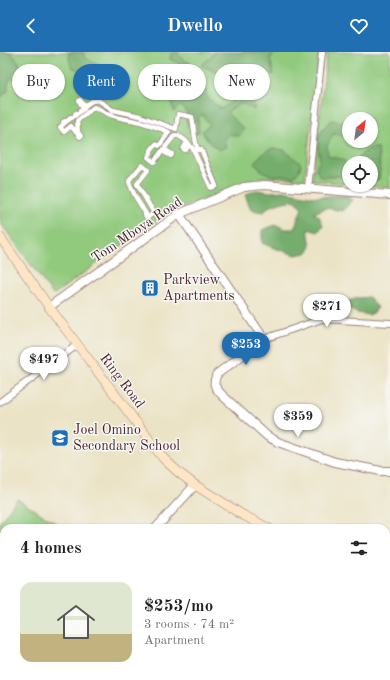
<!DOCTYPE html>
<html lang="en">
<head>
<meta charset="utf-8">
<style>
  :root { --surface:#fff; --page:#f2f2f2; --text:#202124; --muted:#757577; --accent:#1f6fb2 }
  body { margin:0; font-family:"Old Standard TT",serif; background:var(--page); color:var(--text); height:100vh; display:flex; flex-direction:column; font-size:15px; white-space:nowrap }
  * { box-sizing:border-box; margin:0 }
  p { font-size:13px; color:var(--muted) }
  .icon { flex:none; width:22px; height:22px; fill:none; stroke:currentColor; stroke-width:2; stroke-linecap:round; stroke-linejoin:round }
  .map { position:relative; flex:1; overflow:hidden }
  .side { position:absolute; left:0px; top:472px; width:390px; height:156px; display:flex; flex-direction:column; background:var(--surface); border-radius:12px 12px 0 0; box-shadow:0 1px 3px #0004 }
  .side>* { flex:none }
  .guide { position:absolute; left:12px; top:12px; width:366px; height:36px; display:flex; gap:8px }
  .needle { width:26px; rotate:29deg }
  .buttons { position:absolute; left:342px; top:60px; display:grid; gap:8px }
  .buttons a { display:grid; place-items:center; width:36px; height:36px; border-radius:50%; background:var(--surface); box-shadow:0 1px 3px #0004; font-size:20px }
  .price { position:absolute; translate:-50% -34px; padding:0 9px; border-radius:14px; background:#fff; color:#222; font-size:13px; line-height:26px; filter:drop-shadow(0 1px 2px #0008) }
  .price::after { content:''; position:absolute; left:50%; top:24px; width:12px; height:9px; margin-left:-6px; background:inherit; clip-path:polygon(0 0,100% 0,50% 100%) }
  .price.active { background:var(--accent); color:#fff }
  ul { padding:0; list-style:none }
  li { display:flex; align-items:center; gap:12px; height:100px; padding:0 20px }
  li span { display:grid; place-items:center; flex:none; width:112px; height:80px; border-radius:12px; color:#555 }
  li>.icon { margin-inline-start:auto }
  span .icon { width:48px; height:48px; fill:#fffc; stroke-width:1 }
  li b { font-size:17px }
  h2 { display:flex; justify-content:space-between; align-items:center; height:48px; padding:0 20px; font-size:17px }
  .chip { padding:0 14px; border-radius:18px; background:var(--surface); box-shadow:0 1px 3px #0004; font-size:14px; line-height:36px }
  .chip.active { background:var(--accent); color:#fff }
  header { display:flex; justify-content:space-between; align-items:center; height:52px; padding:0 20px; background:var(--accent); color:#fff; font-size:18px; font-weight:800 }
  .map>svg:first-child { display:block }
  .green { fill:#91c97d; stroke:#6e7454; fill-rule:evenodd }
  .forest { fill:#74ad6c; stroke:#5f664c }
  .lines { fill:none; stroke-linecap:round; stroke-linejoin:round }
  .pedestrian-casing { stroke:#9a8178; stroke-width:6 }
  .minor-casing { stroke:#9a8178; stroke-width:8 }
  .tertiary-casing { stroke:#9a8178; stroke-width:10 }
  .secondary-casing { stroke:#9a8178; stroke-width:10 }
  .pedestrian { stroke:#fff; stroke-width:4.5 }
  .minor { stroke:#fff; stroke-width:6 }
  .tertiary { stroke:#fff; stroke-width:8 }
  .secondary { stroke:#fde5c5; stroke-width:9 }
  .labels { text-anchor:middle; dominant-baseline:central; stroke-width:3; stroke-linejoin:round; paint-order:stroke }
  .street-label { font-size:14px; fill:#4a1f2b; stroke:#f6f6f2 }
  .poi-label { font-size:14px; fill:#4a1f2b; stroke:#f6f6f2; text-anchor:start }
</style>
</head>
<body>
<header><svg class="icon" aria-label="back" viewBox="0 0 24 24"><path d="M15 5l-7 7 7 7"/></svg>Dwello<svg class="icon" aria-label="heart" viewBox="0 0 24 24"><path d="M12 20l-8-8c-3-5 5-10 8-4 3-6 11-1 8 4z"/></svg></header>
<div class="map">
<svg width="390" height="628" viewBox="0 0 390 628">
  <rect width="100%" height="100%" fill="#f6f6f2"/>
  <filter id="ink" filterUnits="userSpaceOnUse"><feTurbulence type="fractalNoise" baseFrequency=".025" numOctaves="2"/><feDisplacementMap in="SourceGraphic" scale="8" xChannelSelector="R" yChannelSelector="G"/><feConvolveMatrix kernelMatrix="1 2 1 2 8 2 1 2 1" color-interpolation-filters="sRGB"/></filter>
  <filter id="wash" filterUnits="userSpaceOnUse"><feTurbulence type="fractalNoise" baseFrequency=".012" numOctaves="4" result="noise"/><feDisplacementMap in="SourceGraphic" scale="16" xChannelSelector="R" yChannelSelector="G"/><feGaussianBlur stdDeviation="0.9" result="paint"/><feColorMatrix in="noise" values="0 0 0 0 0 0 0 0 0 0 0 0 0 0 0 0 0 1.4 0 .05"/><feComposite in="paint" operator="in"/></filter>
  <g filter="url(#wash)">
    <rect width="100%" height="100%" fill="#ebe3c5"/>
    <!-- green -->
    <path class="green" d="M 0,0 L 319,0 L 305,127 L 261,125 L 166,162 L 53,243 L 0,170 Z
      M 327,0 L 390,0 L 390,136 L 363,133 L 371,133 L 371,111 L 349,111 L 349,132 L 312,128 ZM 349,67 L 371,67 L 371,89 L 349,89 Z
      M 17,447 L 64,476 L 4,476 L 4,479 L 0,477 L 0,470 Z"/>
    <!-- forest -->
    <path class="forest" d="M 0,0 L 10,0 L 18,9 L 23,20 L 20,27 L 14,28 L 11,25 L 8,33 L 8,39 L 0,46 Z
      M 69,0 L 83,0 L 85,6 L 100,14 L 112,19 L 108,31 L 99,38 L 89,32 L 84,20 L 71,15 L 69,6 Z
      M 174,0 L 177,0 L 183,8 L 193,12 L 198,18 L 201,30 L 206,36 L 207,45 L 221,57 L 233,49 L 237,38 L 242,37 L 240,45 L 248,44 L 255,51 L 254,58 C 240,49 239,51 227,61 L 244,77 L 239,84 L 230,82 L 224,87 L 226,95 L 219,98 L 207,88 L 202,79 L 210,73 L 202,62 L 198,67 L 199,80 L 192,82 L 187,71 L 187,60 L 180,54 L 174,60 L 171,46 L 170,35 L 179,39 L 186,41 L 190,32 L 185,24 L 185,15 L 170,7 L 171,2 Z
      M 214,0 L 275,0 L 270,7 L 274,23 L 256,14 L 239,11 L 226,12 L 217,20 L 201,14 L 214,2 Z
      M 332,68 L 339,70 L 349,68 L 349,83 L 346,84 L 333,82 L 327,94 L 328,104 C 347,108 349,108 349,128 L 338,124 L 329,125 L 320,125 L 316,117 L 320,107 L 318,97 L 318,86 L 323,76 Z
      M 273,96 L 284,98 L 301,112 L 299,119 L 294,125 L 281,123 L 273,124 L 264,120 L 260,117 L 254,110 L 265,100 Z
      M 371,96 L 378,96 L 380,118 L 379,127 L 371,131 L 371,111 L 357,111 L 361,103 Z
      M 256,138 L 270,140 L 283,139 L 315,145 L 347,143 L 353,148 L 343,159 L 326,156 L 314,161 L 319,164 L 323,173 L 318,180 L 308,177 L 311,195 L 306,201 L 296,203 L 274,196 L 262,191 L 262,178 L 276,173 L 286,177 L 294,177 L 302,156 L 295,148 L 283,150 L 268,155 L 264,160 L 251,158 L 245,143 Z
      M 369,245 L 377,255 L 375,260 L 369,263 L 357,261 L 349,257 L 348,249 L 358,246 Z
      M 0,511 L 4,513 L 4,556 L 0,558 Z"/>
  </g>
  <g filter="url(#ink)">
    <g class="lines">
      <defs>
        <path id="pedestrian" d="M 80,48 L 85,54 L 92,49 L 98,48 L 113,58 L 140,64 L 176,77 L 178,62 L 192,65 C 194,76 194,87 198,98 L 201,97 L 216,134 L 211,136 L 193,97 L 189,92 L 186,98 L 183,97 L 187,90 C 183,86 180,84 175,83 L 164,97 L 172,102 L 171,104 L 162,99 L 154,110 L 148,105 L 151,101 L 151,98 L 156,92 L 159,94 L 169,80 C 158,76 147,71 136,69 C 128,67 121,67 114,64 C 106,62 101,57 94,55 L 77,69 L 78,80 L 81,84 L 80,85 L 71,74 L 64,80 L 60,75 L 64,72 L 63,70 L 65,69 L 66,70 L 70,67 L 69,66 L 71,65 L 72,66 L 76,63 L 75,62 L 76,61 L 77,62 L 81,59 L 80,58 L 82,57 L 82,58 L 84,57 L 79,49 Z
          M 142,113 L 148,118 L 137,132 L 154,161 L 147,166 L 145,163 L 146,162 L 135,144 L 129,130 L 130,127 Z"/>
        <path id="minor" d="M 308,136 L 322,0
          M 264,287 L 322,267 L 390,271
          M 0,350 L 77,293
          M 83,624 L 84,628"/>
        <path id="tertiary" d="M 179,162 L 264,287 L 217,322 C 212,333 215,335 222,343 L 267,384 L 278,390 L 335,410 L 381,419 L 390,419
          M 49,255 L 179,162 L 244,135 L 264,133 L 390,143
          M 156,476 L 195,433
          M 386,538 L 390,537
          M 0,584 L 4,584
          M 257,628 L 257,624"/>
        <path id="secondary" d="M 0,185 L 49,255 L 163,406 L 178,420 L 195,433 L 241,462 L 268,476
          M 386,507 L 390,508"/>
      </defs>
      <!-- pedestrian casing -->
      <use href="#pedestrian" class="pedestrian-casing"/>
      <!-- minor casing -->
      <use href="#minor" class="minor-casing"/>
      <!-- tertiary casing -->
      <use href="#tertiary" class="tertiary-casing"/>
      <!-- secondary casing -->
      <use href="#secondary" class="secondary-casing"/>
      <!-- pedestrian -->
      <use href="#pedestrian" class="pedestrian"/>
      <!-- minor -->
      <use href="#minor" class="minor"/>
      <!-- tertiary -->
      <use href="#tertiary" class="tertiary"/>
      <!-- secondary -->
      <use href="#secondary" class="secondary"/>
    </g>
  </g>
  <!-- icons -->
  <defs>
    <symbol id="building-square" viewBox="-11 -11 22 22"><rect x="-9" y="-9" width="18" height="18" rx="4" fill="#1f6fb2" stroke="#f6f6f2"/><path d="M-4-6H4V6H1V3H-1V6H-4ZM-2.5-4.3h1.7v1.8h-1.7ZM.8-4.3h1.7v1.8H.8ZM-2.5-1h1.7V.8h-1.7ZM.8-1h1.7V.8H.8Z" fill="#fff"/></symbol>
    <symbol id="school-square" viewBox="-11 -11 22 22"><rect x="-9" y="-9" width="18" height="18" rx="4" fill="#1f6fb2" stroke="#f6f6f2"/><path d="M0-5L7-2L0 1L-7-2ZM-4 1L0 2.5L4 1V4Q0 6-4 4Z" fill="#fff"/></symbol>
  </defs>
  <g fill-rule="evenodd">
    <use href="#building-square" x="140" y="226" width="20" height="20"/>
    <use href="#school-square" x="50" y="376" width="20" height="20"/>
  </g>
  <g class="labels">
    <!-- street labels -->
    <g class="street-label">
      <text transform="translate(137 178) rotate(-34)">Tom Mboya Road</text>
      <text transform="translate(122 329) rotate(53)">Ring Road</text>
    </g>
    <!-- poi labels -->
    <g class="poi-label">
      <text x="163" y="228">Parkview<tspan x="163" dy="16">Apartments</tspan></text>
      <text x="73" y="378">Joel Omino<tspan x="73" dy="16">Secondary School</tspan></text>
    </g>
  </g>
</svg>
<div class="buttons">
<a><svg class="needle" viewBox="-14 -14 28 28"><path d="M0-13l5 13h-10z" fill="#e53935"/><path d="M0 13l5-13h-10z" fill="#757577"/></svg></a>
<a><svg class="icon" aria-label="locate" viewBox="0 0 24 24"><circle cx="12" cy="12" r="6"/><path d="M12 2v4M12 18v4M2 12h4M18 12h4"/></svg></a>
</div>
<b class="price" style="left:327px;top:276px">$271</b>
<b class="price active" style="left:246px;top:314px">$253</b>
<b class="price" style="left:44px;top:329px">$497</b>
<b class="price" style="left:298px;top:386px">$359</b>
<div class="guide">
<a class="chip">Buy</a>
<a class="chip active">Rent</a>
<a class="chip">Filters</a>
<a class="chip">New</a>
</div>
<section class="side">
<h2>4 homes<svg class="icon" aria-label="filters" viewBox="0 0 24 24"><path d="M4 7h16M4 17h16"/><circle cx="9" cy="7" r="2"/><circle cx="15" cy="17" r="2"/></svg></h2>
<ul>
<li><span style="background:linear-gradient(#dfe7d0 65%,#c2b280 0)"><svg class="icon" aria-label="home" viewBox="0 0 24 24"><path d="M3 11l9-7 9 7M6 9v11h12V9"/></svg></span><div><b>$253/mo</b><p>3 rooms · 74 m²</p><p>Apartment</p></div></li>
</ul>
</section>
</div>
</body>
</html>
